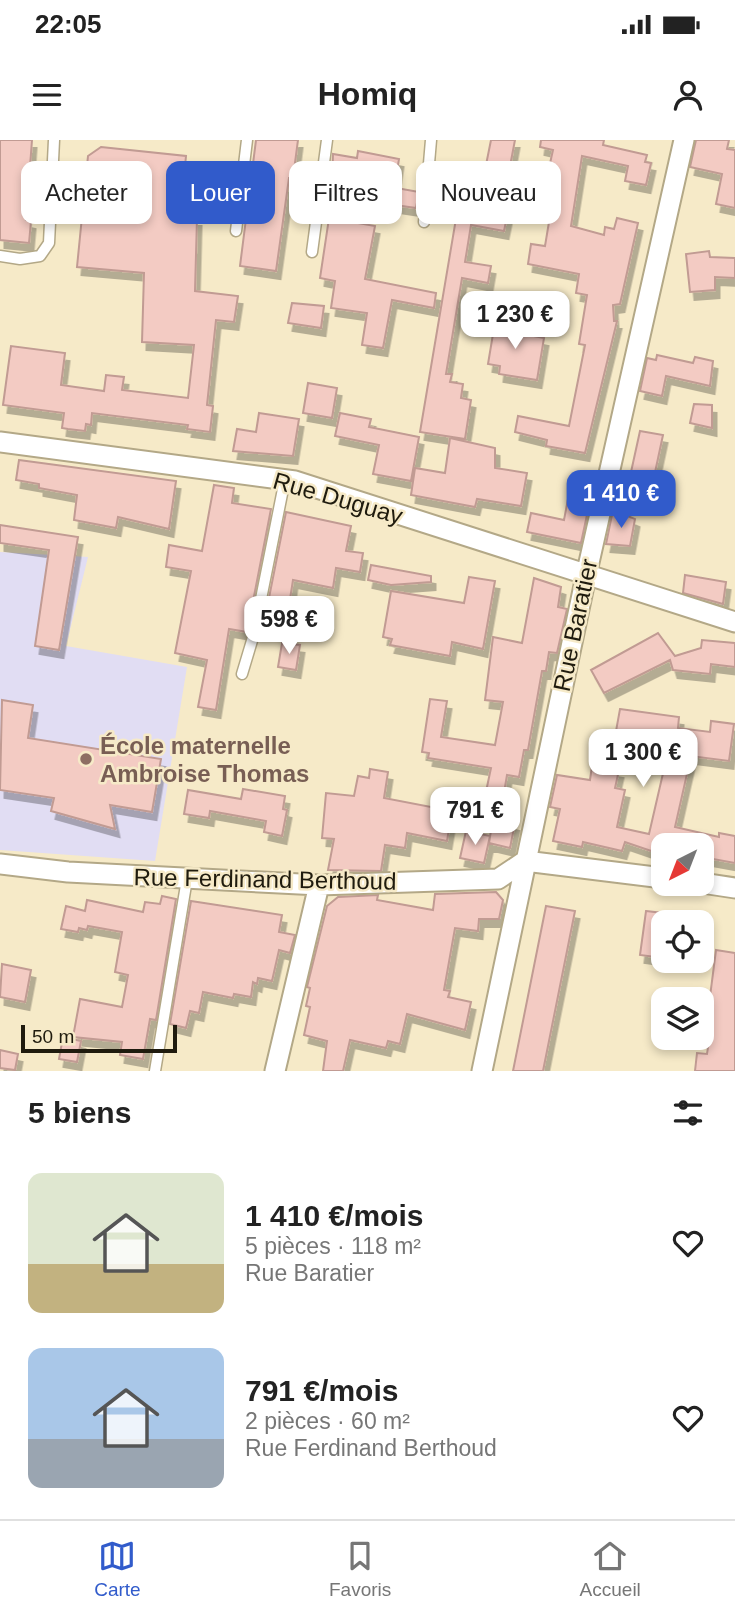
<!DOCTYPE html>
<html lang="fr">
<head>
<meta charset="utf-8">
<style>
  :root { --surface:#fff; --page:#f2f2f2; --text:#222; --muted:#767676; --line:#e0e0e0; --accent:#315bcb }
  body { margin:0; font-family:Arial,sans-serif; background:var(--page); color:var(--text); height:100vh; display:flex; flex-direction:column; font-size:26px; white-space:nowrap }
  * { box-sizing:border-box; margin:0 }
  p { font-size:23px; color:var(--muted) }
  .icon { flex:none; width:38px; height:38px; fill:none; stroke:currentColor; stroke-width:2; stroke-linecap:round; stroke-linejoin:round }
  .map { position:relative; height:931px; overflow:hidden }
  .sheet { display:flex; flex-direction:column; background:var(--surface); flex:1 }
  .sheet>* { flex:none }
  .hud { position:absolute; left:21px; top:21px; width:693px; height:63px; display:flex; gap:14px }
  .needle { width:46px; rotate:222deg }
  .tools { position:absolute; left:651px; top:693px; display:grid; gap:14px }
  .tools a { display:grid; place-items:center; width:63px; height:63px; border-radius:14px; background:var(--surface); box-shadow:0 4px 10px #0003; font-size:35px }
  .scale { position:absolute; left:21px; bottom:18px; width:156px; box-sizing:border-box; padding-left:7px; border:4px solid #1f1b0e; border-top:0; font-size:19px; line-height:24px; white-space:nowrap; color:#1f1b0e; -webkit-text-stroke:5px #f6eac8; paint-order:stroke }
  .price { position:absolute; translate:-50% -60px; padding:0 16px; border-radius:14px; background:#fff; color:#222; font-size:23px; line-height:46px; filter:drop-shadow(0 2px 4px #0008) }
  .price::after { content:''; position:absolute; left:50%; top:42px; width:21px; height:16px; margin-left:-10px; background:inherit; clip-path:polygon(0 0,100% 0,50% 100%) }
  .price.selected { background:var(--accent); color:#fff }
  ul { padding:0; list-style:none }
  li { display:flex; align-items:center; gap:21px; height:175px; padding:0 28px }
  li span { display:grid; place-items:center; flex:none; width:196px; height:140px; border-radius:14px; color:#555 }
  li>.icon { margin-inline-start:auto }
  span .icon { width:84px; height:84px; fill:#fffc; stroke-width:1 }
  li b { font-size:30px }
  h2 { display:flex; justify-content:space-between; align-items:center; height:84px; padding:0 28px; font-size:30px }
  .chip { padding:0 24px; border-radius:14px; background:var(--surface); box-shadow:0 4px 10px #0003; font-size:24px; line-height:63px }
  .chip.selected { background:var(--accent); color:#fff }
  .status { display:flex; justify-content:space-between; align-items:center; height:49px; padding:0 35px; background:var(--surface); direction:ltr }
  .status svg { height:19px; fill:currentColor }
  header { display:flex; justify-content:space-between; align-items:center; height:91px; padding:0 28px; background:var(--surface); font-size:32px; font-weight:700 }
  .tabs { display:flex; justify-content:space-around; align-items:center; height:98px; border-top:2px solid var(--line); background:var(--surface); font-size:19px; color:var(--muted) }
  .tabs a { display:grid; justify-items:center; gap:4px }
  .tabs .selected { color:var(--accent) }
  .map>svg:first-child { display:block }
  .education { fill:#e1ddf3 }
  .building { fill:#f3cbc3; stroke:#c19b93; stroke-width:2; filter:url(#shadow) }
  .lines { fill:none; stroke-linecap:round; stroke-linejoin:round }
  .lane-casing { stroke:#b3a887; stroke-width:13 }
  .street-casing { stroke:#b3a887; stroke-width:23 }
  .lane { stroke:#fff; stroke-width:10 }
  .street { stroke:#fff; stroke-width:19 }
  .education-dot { fill:#8d6e63; stroke:#f6eac8; stroke-width:2.5 }
  .labels { text-anchor:middle; dominant-baseline:central; stroke-width:5; stroke-linejoin:round; paint-order:stroke }
  .street-label { font-size:24px; fill:#1f1b0e; stroke:#f6eac8 }
  .education-label { font-size:24px; font-weight:bold; fill:#785e54; stroke:#f6eac8; text-anchor:start }
</style>
</head>
<body>
<div class="status"><b>22:05</b><svg viewBox="0 0 49 12"><path d="M0 12V9h3v3zM5 12V6h3v6zM10 12V3h3v9zM15 12V0h3v12zM26 1h20v11H26zM47 4h2v5h-2z"/></svg></div>
<header><svg class="icon" aria-label="menu" viewBox="0 0 24 24"><path d="M4 6h16M4 12h16M4 18h16"/></svg>Homiq<svg class="icon" aria-label="person" viewBox="0 0 24 24"><circle cx="12" cy="8" r="4"/><path d="M4 21q1-7 8-7t8 7"/></svg></header>
<div class="map">
<svg width="735" height="931" viewBox="0 0 735 931">
  <defs>
    <filter id="shadow"><feDropShadow dx="4.5" dy="8" stdDeviation="0" flood-color="#0004"/></filter>
  </defs>
  <rect width="100%" height="100%" fill="#f6eac8"/>
  <!-- education -->
  <path class="education" d="M 0,412 L 88,417 L 66,506 L 187,527 L 155,721 L 0,710 Z"/>
  <!-- building -->
  <path class="building" d="M 0,0 L 32,0 L 26,80 L 31,81 L 29,103 L 0,100 Z
    M 256,0 L 298,0 L 293,38 L 289,38 L 276,131 L 240,126 Z
    M 491,0 L 515,0 L 506,47 L 506,61 L 510,62 L 504,91 L 471,85 L 465,122 L 491,126 L 488,143 L 462,138 L 446,234 L 452,234 L 450,242 L 463,244 L 461,258 L 471,260 L 465,299 L 420,292 L 461,49 L 474,51 L 476,39 L 483,40 Z
    M 541,0 L 604,0 L 603,5 L 647,15 L 645,22 L 651,23 L 646,45 L 625,41 L 628,26 L 582,16 L 571,86 L 604,95 L 605,87 L 614,89 L 617,78 L 638,83 L 620,164 L 613,165 L 614,181 L 617,181 L 585,313 L 546,306 L 547,300 L 515,292 L 518,276 L 569,286 L 585,205 L 579,204 L 587,155 L 576,153 L 579,134 L 528,124 L 531,104 L 545,106 L 551,70 L 540,68 L 553,10 L 540,7 Z
    M 696,0 L 729,0 L 727,9 L 735,10 L 735,68 L 716,64 L 722,34 L 690,27 Z
    M 101,7 L 186,16 L 180,78 L 197,78 L 195,151 L 238,156 L 234,182 L 216,180 L 207,265 L 213,266 L 210,292 L 187,289 L 188,285 L 92,273 L 91,285 L 86,284 L 85,291 L 68,289 L 62,288 L 64,273 L 3,265 L 11,206 L 65,213 L 61,245 L 104,251 L 106,235 L 124,237 L 122,250 L 188,258 L 194,205 L 142,202 L 144,133 L 77,127 L 88,16 Z
    M 358,11 L 399,19 L 395,44 L 357,39 L 352,82 L 375,86 L 365,139 L 436,153 L 434,168 L 392,160 L 383,208 L 362,205 L 367,173 L 331,168 L 335,141 L 320,138 L 331,65 L 333,14 L 357,18 Z
    M 391,47 L 419,52 L 416,68 L 388,64 Z
    M 709,111 L 710,117 L 735,118 L 735,138 L 715,137 L 715,150 L 690,152 L 686,114 Z
    M 292,163 L 324,166 L 321,188 L 288,183 Z
    M 496,176 L 516,179 L 513,192 L 544,198 L 537,240 L 499,234 L 500,226 L 488,224 Z
    M 657,215 L 693,223 L 695,217 L 713,221 L 710,246 L 666,236 L 662,256 L 640,251 L 647,218 L 656,220 Z
    M 308,243 L 337,248 L 332,278 L 303,273 Z
    M 694,264 L 712,265 L 712,288 L 690,283 Z
    M 259,273 L 299,279 L 293,316 L 233,311 L 237,289 L 256,292 Z
    M 340,273 L 371,279 L 369,287 L 419,297 L 411,341 L 373,334 L 379,305 L 335,296 Z
    M 640,291 L 663,295 L 654,337 L 631,332 Z
    M 450,298 L 495,308 L 495,328 L 527,333 L 521,366 L 477,359 L 475,367 L 411,355 L 415,328 L 445,333 Z
    M 19,320 L 176,341 L 169,389 L 118,377 L 116,388 L 74,380 L 77,355 L 39,348 L 39,344 L 16,340 Z
    M 572,338 L 594,342 L 581,403 L 527,392 L 531,373 L 564,380 Z
    M 214,345 L 234,348 L 232,363 L 271,369 L 247,492 L 229,489 L 216,570 L 198,567 L 207,520 L 175,513 L 191,431 L 166,427 L 169,405 L 202,411 Z
    M 613,370 L 635,379 L 630,406 L 606,404 Z
    M 286,372 L 351,386 L 346,411 L 363,413 L 360,432 L 336,428 L 333,448 L 293,440 L 285,491 L 263,488 Z
    M 0,385 L 78,397 L 59,510 L 35,506 L 49,410 L 0,403 Z
    M 371,425 L 431,436 L 431,442 L 391,445 L 368,440 Z
    M 685,435 L 726,442 L 723,464 L 683,453 Z
    M 469,437 L 495,441 L 483,509 L 452,502 L 450,516 L 390,505 L 392,499 L 383,497 L 391,451 L 464,463 Z
    M 534,438 L 561,447 L 558,467 L 567,469 L 557,513 L 549,512 L 546,531 L 542,531 L 528,610 L 524,610 L 519,637 L 507,635 L 502,665 L 484,661 L 491,628 L 428,618 L 429,613 L 422,612 L 430,559 L 447,561 L 441,597 L 495,605 L 503,562 L 485,560 L 493,497 L 522,503 Z
    M 658,493 L 675,516 L 701,508 L 702,500 L 735,503 L 735,527 L 711,524 L 710,534 L 673,530 L 670,520 L 604,553 L 591,530 Z
    M 282,503 L 300,505 L 296,530 L 278,527 Z
    M 2,560 L 33,565 L 28,598 L 161,619 L 152,672 L 110,665 L 115,689 L 51,671 L 54,658 L 0,650 Z
    M 620,569 L 679,577 L 678,588 L 710,592 L 711,581 L 734,584 L 729,621 L 691,616 L 675,687 L 719,697 L 719,693 L 735,696 L 735,723 L 702,717 L 702,705 L 663,705 L 663,715 L 625,702 L 622,711 L 583,702 L 582,707 L 553,701 L 560,669 L 550,667 L 557,635 L 590,640 L 592,626 L 619,630 L 615,648 L 625,650 L 617,687 L 649,694 L 667,616 L 623,618 L 627,592 L 616,591 Z
    M 370,629 L 388,632 L 384,658 L 452,671 L 447,701 L 407,693 L 405,708 L 385,705 L 381,731 L 328,730 L 334,699 L 322,698 L 326,653 L 354,656 L 358,636 L 369,638 Z
    M 243,649 L 285,656 L 283,669 L 287,670 L 282,696 L 264,692 L 266,681 L 210,671 L 209,678 L 184,674 L 188,650 L 241,659 Z
    M 493,678 L 515,683 L 510,708 L 489,703 Z
    M 466,691 L 490,696 L 484,723 L 460,718 Z
    M 496,752 L 503,760 L 499,779 L 479,779 L 478,791 L 455,788 L 444,850 L 450,851 L 448,857 L 471,862 L 465,890 L 407,874 L 400,904 L 388,901 L 386,908 L 350,900 L 343,931 L 323,931 L 327,901 L 304,895 L 310,867 L 306,866 L 310,848 L 307,847 L 327,766 L 338,757 L 378,755 L 377,760 L 433,770 L 435,754 Z
    M 162,756 L 176,759 L 156,880 L 150,879 L 143,919 L 120,915 L 122,902 L 73,897 L 80,859 L 122,867 L 128,835 L 115,832 L 122,792 L 88,786 L 87,790 L 79,788 L 78,792 L 61,789 L 66,766 L 85,771 L 87,760 L 143,772 L 145,762 L 160,764 Z
    M 191,761 L 282,775 L 279,792 L 295,795 L 290,813 L 279,810 L 272,841 L 258,838 L 257,844 L 253,842 L 251,857 L 234,854 L 233,858 L 203,852 L 199,873 L 190,871 L 186,888 L 170,884 Z
    M 546,766 L 575,771 L 543,931 L 513,931 Z
    M 646,771 L 663,773 L 663,818 L 640,815 Z
    M 716,810 L 735,813 L 735,931 L 695,931 L 697,913 L 707,914 L 712,881 L 707,880 Z
    M 2,824 L 31,830 L 25,862 L 0,857 Z
    M 63,897 L 81,901 L 77,922 L 59,919 Z
    M 0,910 L 18,914 L 15,930 L 0,928 Z"/>
  <g class="lines">
    <defs>
      <path id="lane" d="M 424,82 L 431,0
        M 236,91 L 247,0
        M 312,112 L 327,0
        M 0,116 L 20,119 L 40,116 L 49,103 L 54,0
        M 242,534 L 254,494 L 285,339
        M 155,931 L 187,739"/>
      <path id="street" d="M 0,302 L 295,341 L 735,482
        M 0,724 L 68,732 L 319,745 L 498,739 L 525,721 L 663,738
        M 702,743 L 735,748
        M 275,931 L 319,745
        M 482,931 L 586,436 L 684,0"/>
    </defs>
    <!-- lane casing -->
    <use href="#lane" class="lane-casing"/>
    <!-- street casing -->
    <use href="#street" class="street-casing"/>
    <!-- lane -->
    <use href="#lane" class="lane"/>
    <!-- street -->
    <use href="#street" class="street"/>
  </g>
  <!-- markers -->
  <circle class="education-dot" cx="86" cy="619" r="7"/>
  <g class="labels">
    <!-- street labels -->
    <g class="street-label">
      <text transform="translate(338 358) rotate(16)">Rue Duguay</text>
      <text transform="translate(575 485) rotate(-78)">Rue Baratier</text>
      <text transform="translate(265 739) rotate(1)">Rue Ferdinand Berthoud</text>
    </g>
    <!-- education labels -->
    <g class="education-label">
      <text x="100" y="605">École maternelle<tspan x="100" dy="28">Ambroise Thomas</tspan></text>
    </g>
  </g>
</svg>
<div class="tools">
<a><svg class="needle" viewBox="-14 -14 28 28"><path d="M0-13l5 13h-10z" fill="#e53935"/><path d="M0 13l5-13h-10z" fill="#767676"/></svg></a>
<a><svg class="icon" aria-label="locate" viewBox="0 0 24 24"><circle cx="12" cy="12" r="6"/><path d="M12 2v4M12 18v4M2 12h4M18 12h4"/></svg></a>
<a><svg class="icon" aria-label="layers" viewBox="0 0 24 24"><path d="M12 4l9 5-9 5-9-5zM3 14l9 5 9-5"/></svg></a>
</div>
<div class="scale">50 m</div>
<b class="price" style="left:515px;top:211px">1 230 €</b>
<b class="price selected" style="left:621px;top:390px">1 410 €</b>
<b class="price" style="left:289px;top:516px">598 €</b>
<b class="price" style="left:643px;top:649px">1 300 €</b>
<b class="price" style="left:475px;top:707px">791 €</b>
<div class="hud">
<a class="chip">Acheter</a>
<a class="chip selected">Louer</a>
<a class="chip">Filtres</a>
<a class="chip">Nouveau</a>
</div>
</div>
<section class="sheet">
<h2>5 biens<svg class="icon" aria-label="filters" viewBox="0 0 24 24"><path d="M4 7h16M4 17h16"/><circle cx="9" cy="7" r="2"/><circle cx="15" cy="17" r="2"/></svg></h2>
<ul>
<li><span style="background:linear-gradient(#dfe7d0 65%,#c2b280 0)"><svg class="icon" aria-label="home" viewBox="0 0 24 24"><path d="M3 11l9-7 9 7M6 9v11h12V9"/></svg></span><div><b>1 410 €/mois</b><p>5 pièces · 118 m²</p><p>Rue Baratier</p></div><svg class="icon" aria-label="heart" viewBox="0 0 24 24"><path d="M12 20l-8-8c-3-5 5-10 8-4 3-6 11-1 8 4z"/></svg></li>
<li><span style="background:linear-gradient(#a9c7e8 65%,#9aa5b1 0)"><svg class="icon" aria-label="home" viewBox="0 0 24 24"><path d="M3 11l9-7 9 7M6 9v11h12V9"/></svg></span><div><b>791 €/mois</b><p>2 pièces · 60 m²</p><p>Rue Ferdinand Berthoud</p></div><svg class="icon" aria-label="heart" viewBox="0 0 24 24"><path d="M12 20l-8-8c-3-5 5-10 8-4 3-6 11-1 8 4z"/></svg></li>
</ul>
</section>
<nav class="tabs">
<a class="selected"><svg class="icon" aria-label="map" viewBox="0 0 24 24"><path d="M3 6l6-2 6 2 6-2v14l-6 2-6-2-6 2zM9 4v14M15 6v14"/></svg>Carte</a>
<a><svg class="icon" aria-label="saved" viewBox="0 0 24 24"><path d="M7 4h10v16l-5-4-5 4z"/></svg>Favoris</a>
<a><svg class="icon" aria-label="home" viewBox="0 0 24 24"><path d="M3 11l9-7 9 7M6 9v11h12V9"/></svg>Accueil</a>
</nav>
</body>
</html>
